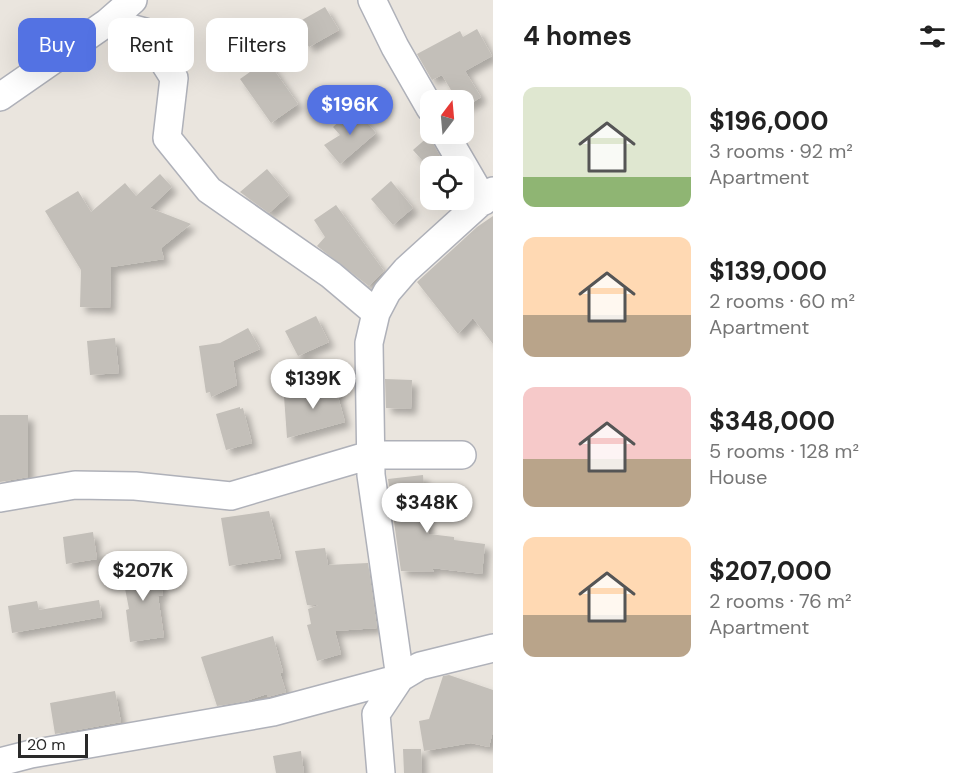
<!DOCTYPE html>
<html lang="en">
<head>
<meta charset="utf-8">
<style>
  :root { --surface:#fff; --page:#f2f2f2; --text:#222; --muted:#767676; --accent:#5372e3 }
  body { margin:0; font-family:"DM Sans",sans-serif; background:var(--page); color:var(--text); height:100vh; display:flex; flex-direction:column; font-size:22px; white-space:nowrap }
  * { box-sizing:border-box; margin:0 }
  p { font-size:20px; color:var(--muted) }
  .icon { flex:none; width:33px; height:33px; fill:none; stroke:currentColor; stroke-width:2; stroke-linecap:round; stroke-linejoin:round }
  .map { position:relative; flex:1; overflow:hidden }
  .side { display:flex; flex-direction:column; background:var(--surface); width:486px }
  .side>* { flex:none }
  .banner { position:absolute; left:18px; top:18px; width:384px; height:54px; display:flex; gap:12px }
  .needle { width:39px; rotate:16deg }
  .controls { position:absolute; left:420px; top:90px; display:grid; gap:12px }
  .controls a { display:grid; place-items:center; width:54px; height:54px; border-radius:12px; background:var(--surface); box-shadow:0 6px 24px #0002; font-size:30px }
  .scale { position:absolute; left:18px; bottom:15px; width:70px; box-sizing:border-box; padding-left:6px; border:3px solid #2a2a2a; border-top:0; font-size:16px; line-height:21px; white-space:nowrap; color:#2a2a2a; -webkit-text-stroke:4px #fff; paint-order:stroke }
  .price { position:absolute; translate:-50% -51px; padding:0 14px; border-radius:21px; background:#fff; color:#222; font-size:20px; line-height:39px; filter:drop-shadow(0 2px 3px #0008) }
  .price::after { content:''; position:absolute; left:50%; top:36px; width:18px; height:14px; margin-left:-9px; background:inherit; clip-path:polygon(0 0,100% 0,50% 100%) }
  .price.current { background:var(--accent); color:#fff }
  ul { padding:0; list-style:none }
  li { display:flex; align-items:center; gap:18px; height:150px; padding:0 30px }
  li span { display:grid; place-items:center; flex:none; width:168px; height:120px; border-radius:12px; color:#555 }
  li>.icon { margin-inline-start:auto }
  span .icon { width:72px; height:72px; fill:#fffc; stroke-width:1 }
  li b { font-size:26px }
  h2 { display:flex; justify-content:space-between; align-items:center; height:72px; padding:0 30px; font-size:26px }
  .pill { padding:0 21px; border-radius:12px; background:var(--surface); box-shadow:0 6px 24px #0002; font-size:21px; line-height:54px }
  .pill.current { background:var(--accent); color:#fff }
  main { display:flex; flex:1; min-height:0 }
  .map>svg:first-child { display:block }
  .building { fill:#c3bfb9; filter:url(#shadow) }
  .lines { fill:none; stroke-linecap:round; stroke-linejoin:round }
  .minor-casing { stroke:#afb1b9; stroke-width:30 }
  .minor { stroke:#fff; stroke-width:27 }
</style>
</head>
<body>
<main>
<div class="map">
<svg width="493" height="773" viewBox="0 0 493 773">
  <defs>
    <filter id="shadow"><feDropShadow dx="5.5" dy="5.5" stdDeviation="3" flood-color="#0004"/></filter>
  </defs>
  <rect width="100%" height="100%" fill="#eae5de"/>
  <!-- building -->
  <path class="building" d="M 325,7 L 339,30 L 309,47 L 295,24 Z
    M 477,29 L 492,56 L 465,71 L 481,97 L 464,108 L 464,100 L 457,100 L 442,75 L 432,80 L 417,54 L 460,31 L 463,37 Z
    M 267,60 L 298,104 L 271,123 L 240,79 Z
    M 354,108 L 376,133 L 340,164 L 324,145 L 340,135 L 333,127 Z
    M 429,136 L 443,162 L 439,166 L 430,166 L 430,169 L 413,150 Z
    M 267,169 L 289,195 L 269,213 L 240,192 Z
    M 160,174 L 172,187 L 150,208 L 191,224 L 161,248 L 164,259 L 111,267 L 110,308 L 80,307 L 81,270 L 45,211 L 78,191 L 91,212 L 125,183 L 136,196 Z
    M 391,181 L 413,208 L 393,225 L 371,199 Z
    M 336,205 L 384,271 L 369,286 L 317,246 L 325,237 L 314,220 Z
    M 493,216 L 493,344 L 473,318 L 458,334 L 417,282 L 477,227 Z
    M 316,316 L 329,342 L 298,356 L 285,331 Z
    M 248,328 L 260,349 L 233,361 L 237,385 L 211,397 L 210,392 L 206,393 L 199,346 L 220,343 Z
    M 115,338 L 119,373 L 90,375 L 87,341 Z
    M 385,379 L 412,380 L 411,409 L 386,408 Z
    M 334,382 L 345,422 L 287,438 L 284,396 Z
    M 240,407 L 240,409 L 243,408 L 252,443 L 226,450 L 216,414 Z
    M 0,415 L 28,415 L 28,477 L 0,482 Z
    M 423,475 L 429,534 L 454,537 L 454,540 L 485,544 L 482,574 L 432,568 L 434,572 L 401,571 L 388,479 Z
    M 269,511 L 281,558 L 229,566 L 221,518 Z
    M 93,532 L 97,559 L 66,564 L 63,537 Z
    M 325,548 L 328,565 L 368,563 L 377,628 L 335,631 L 341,654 L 317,661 L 307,625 L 311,624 L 308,609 L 319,605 L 307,605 L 295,551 Z
    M 156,562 L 163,595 L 158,596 L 164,637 L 130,642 L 126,610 L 129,609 L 121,568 Z
    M 99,600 L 102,617 L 12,633 L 8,606 L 37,601 L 39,610 Z
    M 273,636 L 283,672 L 280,673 L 286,692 L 267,697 L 267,694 L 246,701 L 217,706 L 201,657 Z
    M 449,675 L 493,690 L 493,731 L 489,747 L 471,743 L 424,751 L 419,721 L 429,719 L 443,676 Z
    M 115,691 L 121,722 L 55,734 L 50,703 Z
    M 403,749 L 421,749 L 422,773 L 404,773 Z
    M 301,751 L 304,773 L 276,773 L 273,756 Z"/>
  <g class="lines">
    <defs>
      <path id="minor" d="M 372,0 L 395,47 L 430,108
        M 108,22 L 145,32 L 174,78 L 167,138 L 209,190 L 331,275 L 376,313
        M 0,97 L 108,22 L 133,0
        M 445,134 L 484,201
        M 0,498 L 75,485 L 135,486 L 231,496 L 370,455 L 462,455
        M 0,762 L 31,754 L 273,712 L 400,678 L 420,666 L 493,648
        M 381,773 L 376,714 L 400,678 L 371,475 L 369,343 L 376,313 L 387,292 L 406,270 L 493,191"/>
    </defs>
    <!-- minor casing -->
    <use href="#minor" class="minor-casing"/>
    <!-- minor -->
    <use href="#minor" class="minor"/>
  </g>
</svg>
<div class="controls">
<a><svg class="needle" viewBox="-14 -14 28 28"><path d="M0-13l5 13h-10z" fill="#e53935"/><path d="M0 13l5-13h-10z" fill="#767676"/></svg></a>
<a><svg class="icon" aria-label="locate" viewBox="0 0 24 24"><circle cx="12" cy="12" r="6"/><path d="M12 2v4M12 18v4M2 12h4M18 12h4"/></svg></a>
</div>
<div class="scale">20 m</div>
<b class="price current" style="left:350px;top:136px">$196K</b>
<b class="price" style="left:313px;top:410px">$139K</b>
<b class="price" style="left:427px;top:534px">$348K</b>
<b class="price" style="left:143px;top:602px">$207K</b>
<div class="banner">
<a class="pill current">Buy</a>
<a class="pill">Rent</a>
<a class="pill">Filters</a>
</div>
</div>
<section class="side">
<h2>4 homes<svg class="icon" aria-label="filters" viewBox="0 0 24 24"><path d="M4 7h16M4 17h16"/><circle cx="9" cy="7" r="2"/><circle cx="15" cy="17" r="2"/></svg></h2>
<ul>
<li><span style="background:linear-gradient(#dfe7d0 75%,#8fb573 0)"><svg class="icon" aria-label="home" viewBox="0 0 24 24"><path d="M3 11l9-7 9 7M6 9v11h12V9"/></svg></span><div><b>$196,000</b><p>3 rooms · 92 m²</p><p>Apartment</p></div></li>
<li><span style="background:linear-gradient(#ffd9b3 65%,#b9a48a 0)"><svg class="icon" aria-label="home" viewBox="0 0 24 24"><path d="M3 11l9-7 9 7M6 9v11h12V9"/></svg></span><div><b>$139,000</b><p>2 rooms · 60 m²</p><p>Apartment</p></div></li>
<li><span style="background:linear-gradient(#f6c9c9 60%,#b9a48a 0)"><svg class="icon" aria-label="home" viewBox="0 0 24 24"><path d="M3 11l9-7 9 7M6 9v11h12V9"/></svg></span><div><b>$348,000</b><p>5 rooms · 128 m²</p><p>House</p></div></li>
<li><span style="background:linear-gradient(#ffd9b3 65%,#b9a48a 0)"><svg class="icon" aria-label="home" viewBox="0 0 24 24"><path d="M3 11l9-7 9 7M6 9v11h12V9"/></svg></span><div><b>$207,000</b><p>2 rooms · 76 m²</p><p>Apartment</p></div></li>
</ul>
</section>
</main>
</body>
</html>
